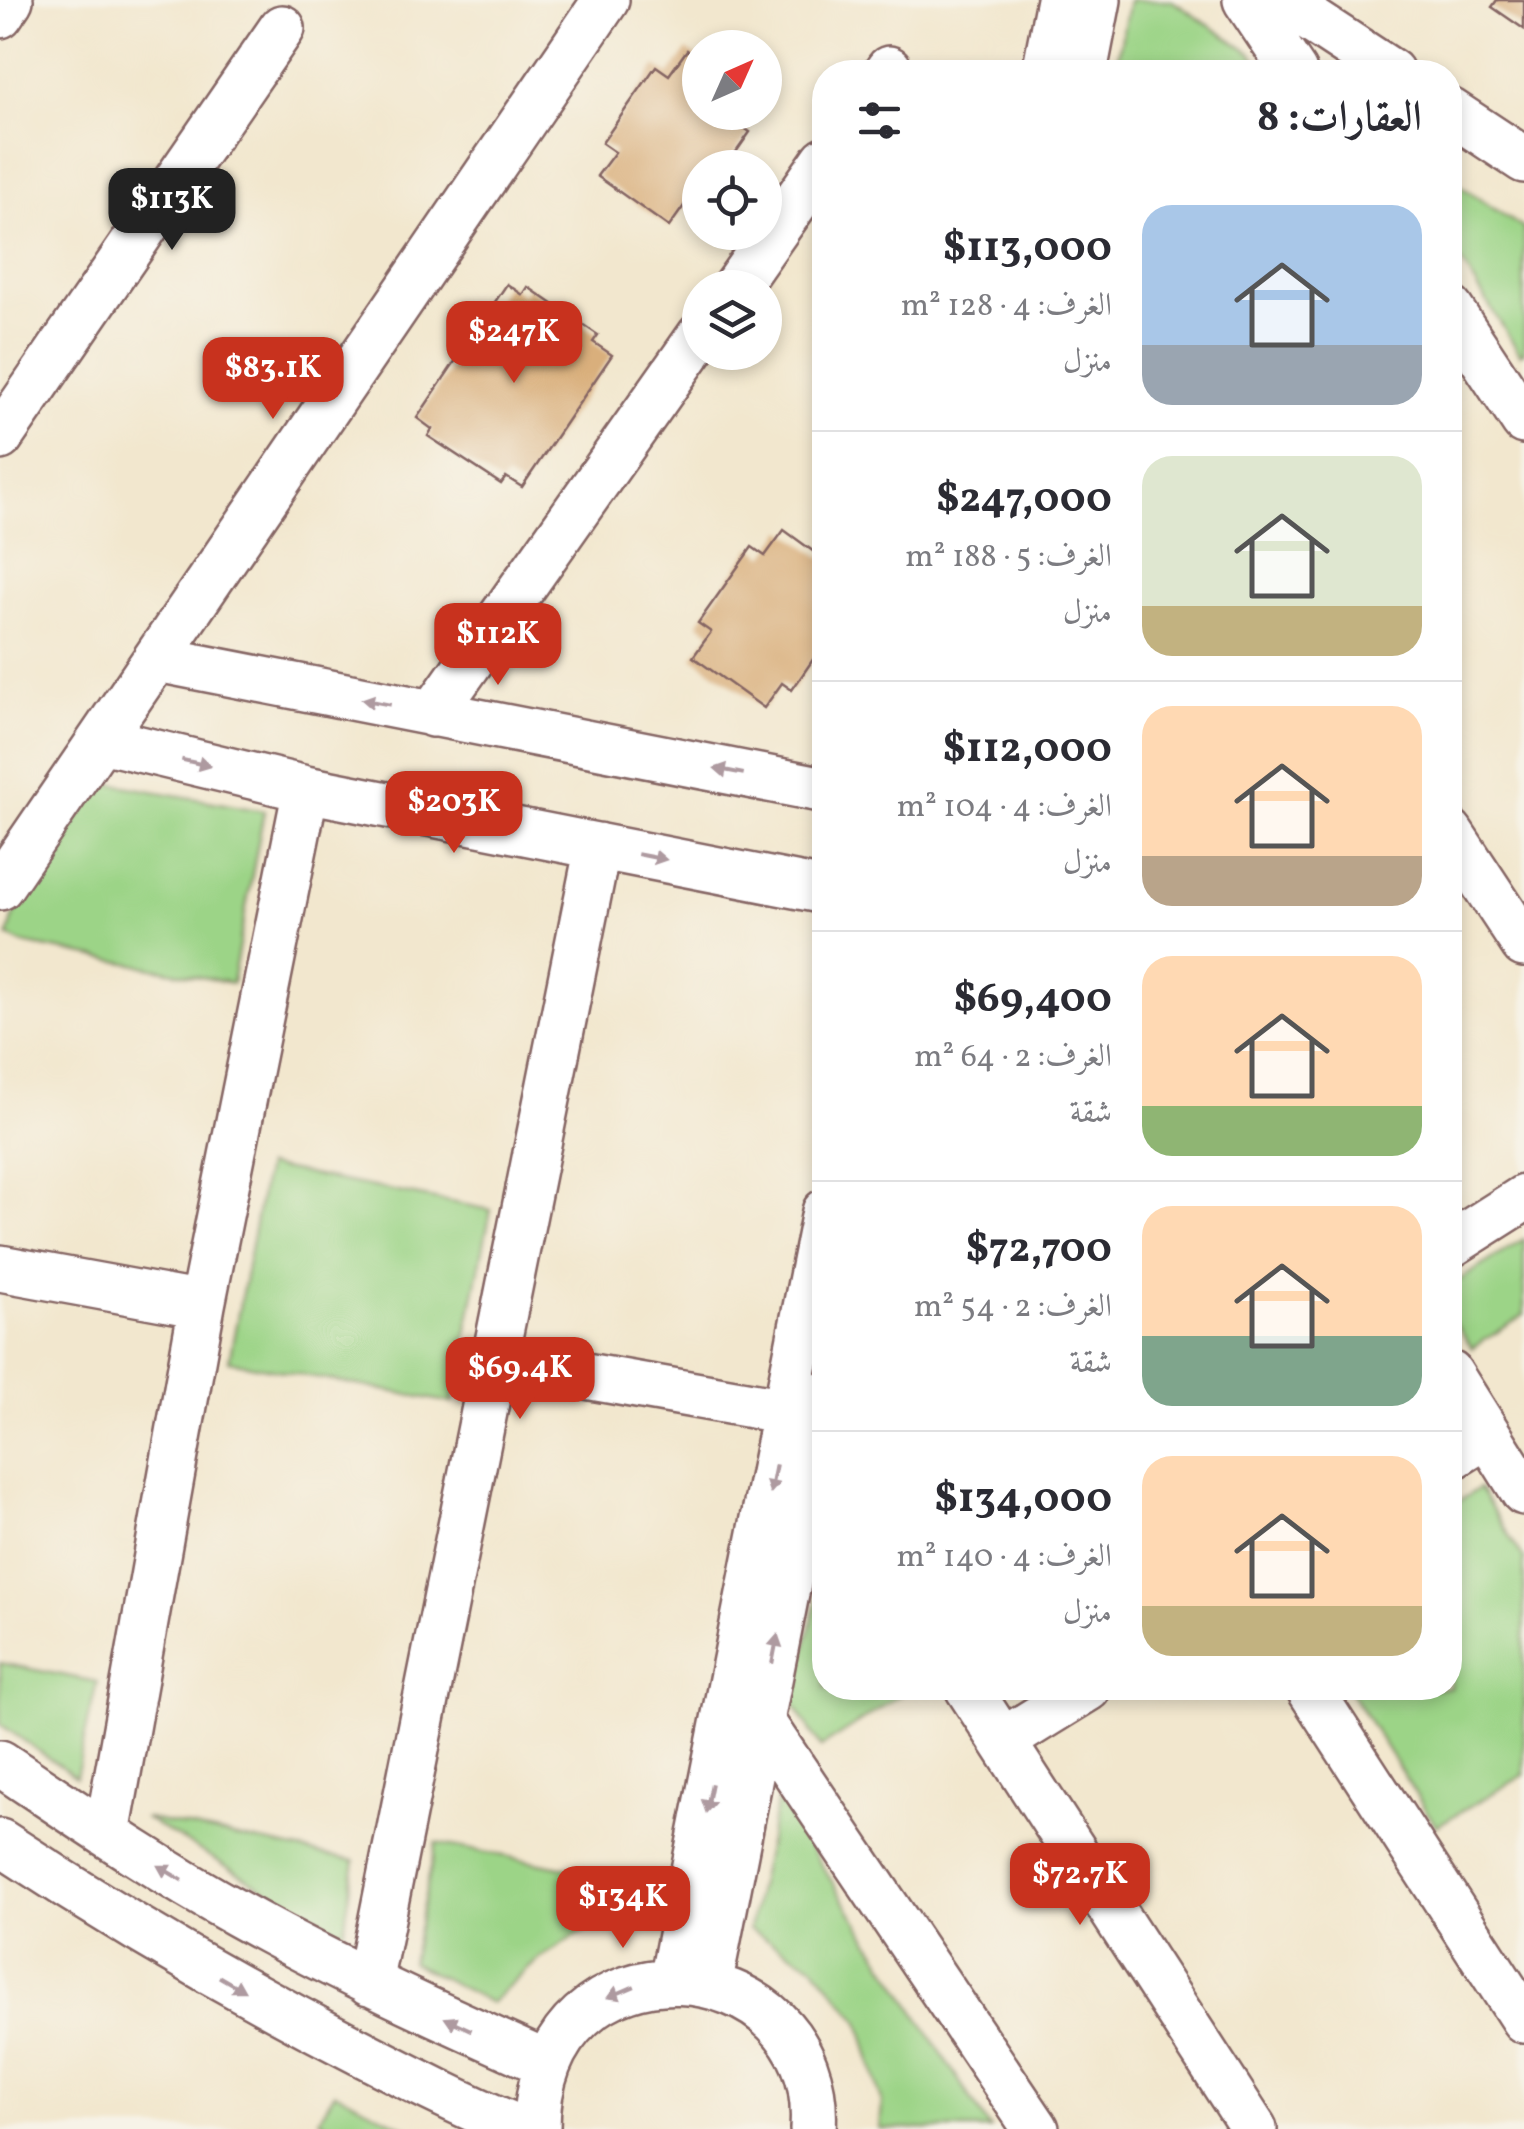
<!DOCTYPE html>
<html lang="ar">
<head>
<meta charset="utf-8">
<style>
  :root { --surface:#fff; --page:#f2f2f3; --text:#2b2b33; --muted:#7c7c81; --line:#e1e1e2; --accent:#c8321e }
  body { margin:0; font-family:Vollkorn,Amiri,serif; background:var(--page); color:var(--text); direction:rtl; height:100vh; display:flex; flex-direction:column; font-size:38px; white-space:nowrap }
  * { box-sizing:border-box; margin:0 }
  p { font-size:32px; color:var(--muted) }
  .icon { flex:none; width:55px; height:55px; fill:none; stroke:currentColor; stroke-width:2; stroke-linecap:round; stroke-linejoin:round }
  .map { position:relative; flex:1; overflow:hidden; direction:ltr }
  .side { position:absolute; left:812px; top:60px; width:650px; height:1640px; display:flex; flex-direction:column; background:var(--surface); border-radius:40px; box-shadow:0 5px 15px #0003; direction:rtl }
  .side>* { flex:none }
  .needle { width:65px; rotate:45deg }
  .tools { position:absolute; left:682px; top:30px; display:grid; gap:20px }
  .tools a { display:grid; place-items:center; width:100px; height:100px; border-radius:50%; background:var(--surface); box-shadow:0 5px 15px #0003; font-size:50px }
  .price { position:absolute; translate:-50% -85px; padding:0 22px; border-radius:20px; background:var(--accent); color:#fff; font-size:32px; line-height:65px; filter:drop-shadow(0 2px 5px #0008) }
  .price::after { content:''; position:absolute; left:50%; top:60px; width:30px; height:22px; margin-left:-15px; background:inherit; clip-path:polygon(0 0,100% 0,50% 100%) }
  .price.active { background:#222; color:#fff }
  ul { padding:0; list-style:none }
  li { display:flex; align-items:center; gap:30px; height:250px; padding:0 40px }
  li+li { border-top:2px solid var(--line) }
  li span { display:grid; place-items:center; flex:none; width:280px; height:200px; border-radius:30px; color:#555 }
  li>.icon { margin-inline-start:auto }
  span .icon { width:120px; height:120px; fill:#fffc; stroke-width:1 }
  li b { font-size:42px }
  h2 { display:flex; justify-content:space-between; align-items:center; height:120px; padding:0 40px; font-size:42px }
  .map>svg:first-child { display:block }
  .green { fill:#9cd487; stroke:#737a59; stroke-width:2.5 }
  .building { fill:#d9af7c }
  .lines { fill:none; stroke-linecap:round; stroke-linejoin:round }
  .minor-casing { stroke:#856564; stroke-width:50 }
  .minor { stroke:#fff; stroke-width:45 }
  .oneway { fill:#ae9aa0 }
</style>
</head>
<body>
<div class="map">
<svg width="1524" height="2129" viewBox="0 0 1524 2129">
  <rect width="100%" height="100%" fill="#f7f3e8"/>
  <filter id="ink" filterUnits="userSpaceOnUse"><feTurbulence type="fractalNoise" baseFrequency=".01" numOctaves="2"/><feDisplacementMap in="SourceGraphic" scale="20" xChannelSelector="R" yChannelSelector="G"/><feConvolveMatrix kernelMatrix="1 2 1 2 8 2 1 2 1" color-interpolation-filters="sRGB"/></filter>
  <filter id="wash" filterUnits="userSpaceOnUse"><feTurbulence type="fractalNoise" baseFrequency=".0048" numOctaves="4" result="noise"/><feDisplacementMap in="SourceGraphic" scale="40" xChannelSelector="R" yChannelSelector="G"/><feGaussianBlur stdDeviation="2.25" result="paint"/><feColorMatrix in="noise" values="0 0 0 0 0 0 0 0 0 0 0 0 0 0 0 0 0 1.4 0 .05"/><feComposite in="paint" operator="in"/></filter>
  <g filter="url(#wash)">
    <rect width="100%" height="100%" fill="#f2e7ce"/>
    <!-- green -->
    <path class="green" d="M 1129,0 L 1171,0 L 1252,54 L 1263,72 L 1115,72 Z
      M 1450,179 L 1524,229 L 1524,352 L 1520,354 L 1450,244 Z
      M 114,784 L 264,811 L 232,983 L 22,943 L 8,936 L 14,915 L 95,792 L 103,786 Z
      M 266,1166 L 491,1210 L 452,1403 L 229,1361 Z
      M 1524,1239 L 1524,1315 L 1472,1348 L 1450,1316 L 1450,1286 Z
      M 1479,1488 L 1524,1559 L 1524,1775 L 1436,1826 L 1348,1688 L 1450,1688 L 1450,1507 Z
      M 825,1566 L 825,1688 L 911,1688 L 821,1747 L 793,1703 Z
      M 0,1663 L 97,1682 L 76,1777 L 0,1724 Z
      M 778,1797 L 990,2129 L 880,2129 L 882,2102 L 860,2022 L 814,1966 L 749,1929 Z
      M 144,1818 L 355,1861 L 343,1934 Z
      M 436,1843 L 650,1884 L 642,1912 L 594,1925 L 540,1958 L 491,2003 L 411,1962 Z
      M 335,2092 L 409,2129 L 334,2129 L 319,2119 Z"/>
    <g id="blocks">
      <!-- building -->
      <path class="building" d="M 1497,0 L 1524,0 L 1524,29 L 1492,7 Z
        M 687,50 L 700,59 L 700,112 L 751,112 L 741,126 L 750,132 L 725,168 L 700,168 L 700,203 L 696,209 L 686,203 L 669,227 L 597,176 L 615,152 L 602,143 L 656,66 L 669,75 Z
        M 507,284 L 523,295 L 528,287 L 598,335 L 593,342 L 612,355 L 522,487 L 506,477 L 501,484 L 428,436 L 432,429 L 417,418 Z
        M 784,530 L 825,560 L 825,642 L 792,690 L 782,683 L 764,708 L 693,657 L 711,632 L 698,623 L 752,547 L 765,556 Z"/>
    </g>
  </g>
  <g filter="url(#ink)">
    <use href="#blocks" fill-opacity="0" stroke="#856564" stroke-width="2.5"/>
    <g class="lines">
      <defs>
        <path id="minor" d="M 1246,0 L 1294,72
          M 1281,0 L 1391,72
          M 0,15 L 10,0
          M 887,72 L 889,69
          M 1045,72 L 1059,0
          M 1084,72 L 1098,0
          M 1450,111 L 1524,160
          M 735,288 L 825,160
          M 1450,309 L 1524,421
          M 0,437 L 282,28
          M 157,659 L 825,790
          M 433,714 L 700,336
          M 102,740 L 306,789 L 825,891
          M 1450,832 L 1524,944
          M 0,887 L 606,0
          M 1450,1245 L 1524,1198
          M 0,1268 L 202,1305
          M 494,1360 L 786,1411
          M 1450,1374 L 1524,1492
          M 1450,1458 L 1487,1435
          M 968,1688 L 1254,2129
          M 1309,1688 L 1524,2020
          M 761,1721 L 1036,2129
          M 1004,1740 L 1088,1688
          M 0,1763 C 78,1815 156,1869 238,1914 C 338,1970 442,2017 547,2064
          M 107,1834 L 202,1305 L 306,789
          M 0,1842 C 115,1918 233,1987 356,2050 C 410,2078 464,2106 521,2129
          M 672,1981 L 825,1212
          M 369,1983 L 598,846
          M 709,1985 L 825,1395
          M 537,2129 C 536,1923 826,1942 813,2129"/>
      </defs>
      <!-- minor casing -->
      <use href="#minor" class="minor-casing"/>
      <!-- minor -->
      <use href="#minor" class="minor"/>
    </g>
    <!-- one-way arrows -->
    <defs><path id="oneway-solid" d="M-6-.8H1V-3.2L6.5 0L1 3.2V.8H-6Z" transform="scale(2.5)"/></defs>
    <g class="oneway">
      <use href="#oneway-solid" transform="translate(376 702) rotate(-169)"/>
      <use href="#oneway-solid" transform="translate(196 763) rotate(13)"/>
      <use href="#oneway-solid" transform="translate(729 771) rotate(-169)"/>
      <use href="#oneway-solid" transform="translate(652 857) rotate(11)"/>
      <use href="#oneway-solid" transform="translate(773 1479) rotate(101)"/>
      <use href="#oneway-solid" transform="translate(775 1649) rotate(-79)"/>
      <use href="#oneway-solid" transform="translate(709 1798) rotate(101)"/>
      <use href="#oneway-solid" transform="translate(170 1873) rotate(-149)"/>
      <use href="#oneway-solid" transform="translate(232 1984) rotate(30)"/>
      <use href="#oneway-solid" transform="translate(621 1992) rotate(157)"/>
      <use href="#oneway-solid" transform="translate(458 2024) rotate(-155)"/>
    </g>
  </g>
</svg>
<div class="tools">
<a><svg class="needle" viewBox="-14 -14 28 28"><path d="M0-13l5 13h-10z" fill="#e53935"/><path d="M0 13l5-13h-10z" fill="#7c7c81"/></svg></a>
<a><svg class="icon" aria-label="locate" viewBox="0 0 24 24"><circle cx="12" cy="12" r="6"/><path d="M12 2v4M12 18v4M2 12h4M18 12h4"/></svg></a>
<a><svg class="icon" aria-label="layers" viewBox="0 0 24 24"><path d="M12 4l9 5-9 5-9-5zM3 14l9 5 9-5"/></svg></a>
</div>
<b class="price active" style="left:172px;top:253px">$113K</b>
<b class="price" style="left:514px;top:386px">$247K</b>
<b class="price" style="left:273px;top:422px">$83.1K</b>
<b class="price" style="left:498px;top:688px">$112K</b>
<b class="price" style="left:454px;top:856px">$203K</b>
<b class="price" style="left:520px;top:1422px">$69.4K</b>
<b class="price" style="left:1080px;top:1928px">$72.7K</b>
<b class="price" style="left:623px;top:1951px">$134K</b>
<section class="side">
<h2>العقارات: 8<svg class="icon" aria-label="filters" viewBox="0 0 24 24"><path d="M4 7h16M4 17h16"/><circle cx="9" cy="7" r="2"/><circle cx="15" cy="17" r="2"/></svg></h2>
<ul>
<li><span style="background:linear-gradient(#a9c7e8 70%,#9aa5b1 0)"><svg class="icon" aria-label="home" viewBox="0 0 24 24"><path d="M3 11l9-7 9 7M6 9v11h12V9"/></svg></span><div><b>$113,000</b><p>الغرف: 4 · 128 m²</p><p>منزل</p></div></li>
<li><span style="background:linear-gradient(#dfe7d0 75%,#c2b280 0)"><svg class="icon" aria-label="home" viewBox="0 0 24 24"><path d="M3 11l9-7 9 7M6 9v11h12V9"/></svg></span><div><b>$247,000</b><p>الغرف: 5 · 188 m²</p><p>منزل</p></div></li>
<li><span style="background:linear-gradient(#ffd9b3 75%,#b9a48a 0)"><svg class="icon" aria-label="home" viewBox="0 0 24 24"><path d="M3 11l9-7 9 7M6 9v11h12V9"/></svg></span><div><b>$112,000</b><p>الغرف: 4 · 104 m²</p><p>منزل</p></div></li>
<li><span style="background:linear-gradient(#ffd9b3 75%,#8fb573 0)"><svg class="icon" aria-label="home" viewBox="0 0 24 24"><path d="M3 11l9-7 9 7M6 9v11h12V9"/></svg></span><div><b>$69,400</b><p>الغرف: 2 · 64 m²</p><p>شقة</p></div></li>
<li><span style="background:linear-gradient(#ffd9b3 65%,#7fa58c 0)"><svg class="icon" aria-label="home" viewBox="0 0 24 24"><path d="M3 11l9-7 9 7M6 9v11h12V9"/></svg></span><div><b>$72,700</b><p>الغرف: 2 · 54 m²</p><p>شقة</p></div></li>
<li><span style="background:linear-gradient(#ffd9b3 75%,#c2b280 0)"><svg class="icon" aria-label="home" viewBox="0 0 24 24"><path d="M3 11l9-7 9 7M6 9v11h12V9"/></svg></span><div><b>$134,000</b><p>الغرف: 4 · 140 m²</p><p>منزل</p></div></li>
</ul>
</section>
</div>
</body>
</html>
